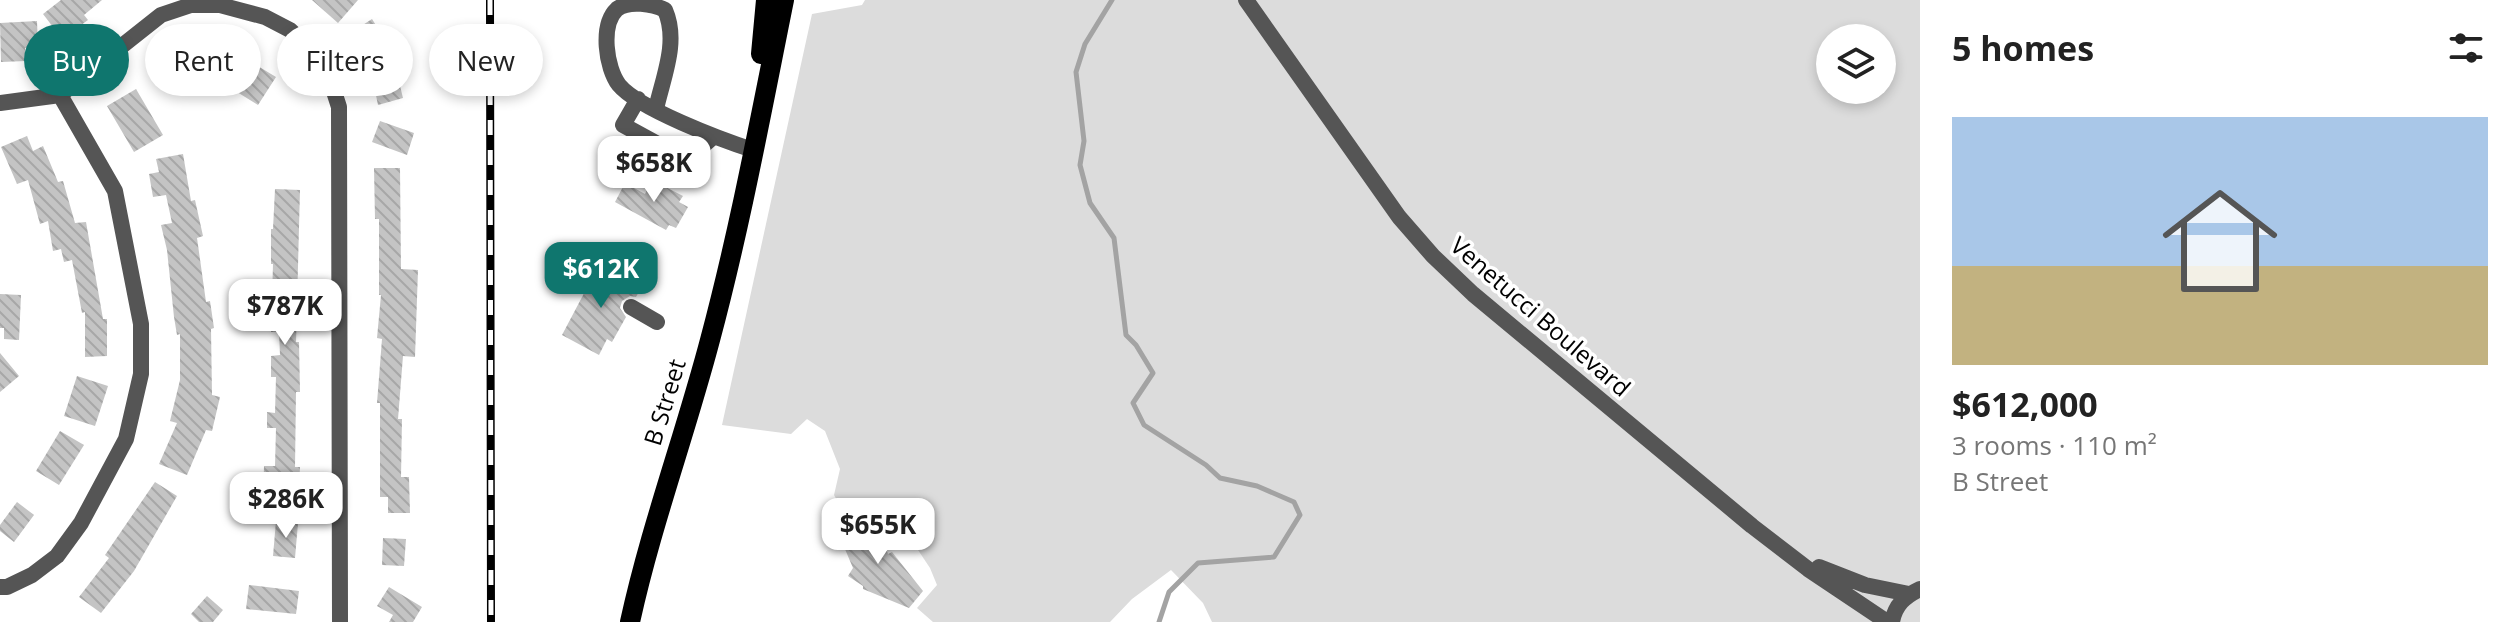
<!DOCTYPE html>
<html lang="en">
<head>
<meta charset="utf-8">
<style>
  :root { --surface:#fff; --page:#f2f2f2; --text:#222; --muted:#767676; --accent:#0f766e }
  body { margin:0; font-family:"Open Sans",sans-serif; background:var(--page); color:var(--text); height:100vh; display:flex; flex-direction:column; font-size:30px; white-space:nowrap }
  * { box-sizing:border-box; margin:0 }
  p { font-size:26px; color:var(--muted) }
  .icon { flex:none; width:44px; height:44px; fill:none; stroke:currentColor; stroke-width:2; stroke-linecap:round; stroke-linejoin:round }
  .map { position:relative; flex:1; overflow:hidden }
  .details { display:flex; flex-direction:column; background:var(--surface); width:600px }
  .details>* { flex:none }
  .top-card { position:absolute; left:24px; top:24px; width:760px; height:72px; display:flex; gap:16px }
  .tools { position:absolute; left:1816px; top:24px; display:grid; gap:16px }
  .tools a { display:grid; place-items:center; width:80px; height:80px; border-radius:50%; background:var(--surface); box-shadow:0 4px 12px #0003; font-size:40px }
  .price { position:absolute; translate:-50% -68px; padding:0 18px; border-radius:16px; background:#fff; color:#222; font-size:26px; line-height:52px; filter:drop-shadow(0 2px 4px #0008) }
  .price::after { content:''; position:absolute; left:50%; top:48px; width:24px; height:18px; margin-left:-12px; background:inherit; clip-path:polygon(0 0,100% 0,50% 100%) }
  .price.on { background:var(--accent); color:#fff }
  ul { padding:0; list-style:none }
  li { display:grid; align-content:center; gap:16px; height:424px; padding:0 32px }
  li span { display:grid; place-items:center; height:248px; border-radius:0px; color:#555 }
  li>.icon { margin-inline-start:auto }
  span .icon { width:144px; height:144px; fill:#fffc; stroke-width:1 }
  li b { font-size:34px }
  h2 { display:flex; justify-content:space-between; align-items:center; height:96px; padding:0 32px; font-size:34px }
  .chip { padding:0 28px; border-radius:36px; background:var(--surface); box-shadow:0 4px 12px #0003; font-size:28px; line-height:72px }
  .chip.on { background:var(--accent); color:#fff }
  main { display:flex; flex:1; min-height:0 }
  .map>svg:first-child { display:block }
  .grass { fill:#dcdcdc; fill-rule:evenodd }
  .lines { fill:none; stroke-linecap:round; stroke-linejoin:round }
  .stream { stroke:#a3a3a3; stroke-width:5 }
  .building { fill:url(#building-back-hatch) }
  .minor { stroke:#555; stroke-width:16 }
  .major { stroke:#000; stroke-width:20 }
  .rail-casing { stroke:#000; stroke-width:8 }
  .rail { stroke:#fff; stroke-width:5; stroke-dasharray:15; stroke-linecap:butt }
  .labels { text-anchor:middle; dominant-baseline:central; stroke-width:7; stroke-linejoin:round; paint-order:stroke }
  .street-label { font-size:24px; fill:#000; stroke:#fff }
</style>
</head>
<body>
<main>
<div class="map">
<svg width="1920" height="622" viewBox="0 0 1920 622">
  <defs>
    <pattern id="building-back-hatch" width="6" height="6" patternUnits="userSpaceOnUse" patternTransform="scale(2)"><rect width="6" height="6" fill="#c4c4c4"/><path d="M-1 5l2 2M0 0l6 6M5-1l2 2" fill="none" stroke="#a7a7a7"/></pattern>
  </defs>
  <rect width="100%" height="100%" fill="#fff"/>
  <!-- grass -->
  <path class="grass" d="M 865,0 L 1920,0 L 1920,622 L 1212,622 L 1203,603 L 1171,570 L 1132,599 L 1110,622 L 933,622 L 917,608 L 937,585 L 930,568 L 892,511 L 849,521 L 834,495 L 840,469 L 825,431 L 807,419 L 791,434 L 722,425 L 812,14 L 862,5 ZM 1830,38 L 1882,38 L 1882,90 L 1830,90 Z"/>
  <g class="lines">
    <!-- stream -->
    <path class="stream" d="M 1112,0 L 1085,44 L 1076,72 L 1084,141 L 1080,165 L 1090,203 L 1114,238 L 1126,335 L 1136,345 L 1153,373 L 1133,403 L 1144,425 L 1206,465 L 1220,478 L 1257,486 L 1294,502 L 1300,515 L 1274,557 L 1198,563 L 1169,592 L 1159,622"/>
  </g>
  <!-- building -->
  <path class="building" d="M 61,0 L 102,0 L 84,15 L 88,20 L 70,33 L 64,25 L 56,31 L 43,14 Z
    M 312,0 L 358,0 L 338,23 Z
    M 372,19 L 389,46 L 366,61 L 349,34 Z
    M 37,21 L 38,48 L 25,48 L 26,61 L 1,62 L 0,23 Z
    M 201,41 L 218,70 L 178,93 L 161,63 Z
    M 238,54 L 276,77 L 258,105 L 221,82 Z
    M 396,70 L 403,98 L 378,105 L 372,76 Z
    M 136,89 L 163,135 L 134,152 L 107,106 Z
    M 380,121 L 414,133 L 407,155 L 372,142 Z
    M 27,136 L 33,151 L 43,146 L 58,182 L 63,181 L 75,223 L 86,222 L 103,319 L 107,319 L 107,356 L 85,357 L 85,312 L 82,313 L 72,260 L 64,262 L 61,249 L 53,251 L 48,221 L 40,224 L 28,180 L 17,184 L 1,147 Z
    M 183,154 L 191,201 L 195,200 L 203,236 L 197,238 L 206,302 L 210,301 L 214,328 L 211,329 L 212,395 L 220,397 L 212,431 L 206,430 L 187,475 L 159,464 L 177,423 L 170,421 L 180,380 L 180,334 L 177,335 L 174,317 L 167,250 L 161,225 L 172,223 L 166,195 L 153,197 L 149,174 L 159,172 L 156,159 Z
    M 374,168 L 400,168 L 401,269 L 418,270 L 415,357 L 403,356 L 398,419 L 402,419 L 401,477 L 409,477 L 410,513 L 388,513 L 388,497 L 380,497 L 380,403 L 377,403 L 382,339 L 377,338 L 381,295 L 379,295 L 379,219 L 375,219 Z
    M 652,180 L 683,196 L 679,202 L 688,207 L 676,228 L 669,225 L 666,230 L 615,202 L 625,183 L 645,194 Z
    M 275,189 L 300,190 L 296,342 L 299,342 L 300,392 L 296,392 L 295,467 L 300,467 L 299,490 L 288,489 L 287,504 L 263,503 L 264,466 L 275,466 L 276,428 L 267,428 L 267,412 L 275,413 L 276,377 L 271,377 L 271,356 L 280,355 L 279,332 L 271,332 L 273,264 L 271,264 L 271,229 L 273,229 Z
    M 600,263 L 642,286 L 636,297 L 630,296 L 622,301 L 620,308 L 626,317 L 612,342 L 607,339 L 599,355 L 562,335 Z
    M 0,294 L 21,295 L 19,340 L 4,339 L 4,328 L 0,328 Z
    M 0,353 L 19,376 L 0,392 Z
    M 77,376 L 108,386 L 95,426 L 64,416 Z
    M 60,431 L 84,445 L 59,485 L 36,471 Z
    M 155,482 L 177,496 L 134,571 L 101,613 L 79,597 L 109,558 L 105,555 Z
    M 17,502 L 34,515 L 14,542 L 0,531 L 0,525 Z
    M 873,520 L 888,554 L 892,552 L 923,591 L 909,608 L 863,589 L 863,586 L 848,576 L 853,568 L 839,535 Z
    M 276,521 L 298,523 L 295,558 L 273,556 Z
    M 383,538 L 406,539 L 404,566 L 382,565 Z
    M 249,585 L 299,591 L 296,614 L 246,609 Z
    M 389,587 L 422,607 L 413,622 L 389,622 L 393,615 L 377,606 Z
    M 207,596 L 223,610 L 213,622 L 199,622 L 191,614 Z"/>
  <g class="lines">
    <!-- minor -->
    <path class="minor" d="M 1246,0 L 1399,217 L 1433,256 L 1473,294 L 1752,526 L 1808,569 L 1887,622
      M 638,99 L 623,125 L 687,160 L 713,137
      M 0,103 L 60,95 L 161,15 L 191,5 L 220,5 L 265,17 L 290,30 L 309,48 L 328,73 L 339,107 L 340,622
      M 656,109 C 663,77 679,42 665,10 C 653,4 629,0 617,9 C 600,25 606,68 619,85 C 639,109 722,140 753,150
      M 631,307 L 657,322
      M 1819,567 L 1865,585 L 1909,594
      M 0,587 L 7,587 L 32,575 L 57,556 L 81,523 L 126,439 L 141,374 L 141,324 L 115,191 L 60,95
      M 1892,622 C 1895,605 1905,596 1920,589"/>
    <!-- major -->
    <path class="major" d="M 761,54 L 766,0
      M 630,622 C 651,526 685,435 710,340 C 740,228 761,114 784,0"/>
    <defs>
      <path id="rail" d="M 490,0 L 491,622"/>
    </defs>
    <!-- rail casing -->
    <use href="#rail" class="rail-casing"/>
    <!-- rail -->
    <use href="#rail" class="rail"/>
  </g>
  <g class="labels">
    <!-- street labels -->
    <g class="street-label">
      <text transform="translate(1541 316) rotate(41)">Venetucci Boulevard</text>
      <text transform="translate(664 402) rotate(-73)">B Street</text>
    </g>
  </g>
</svg>
<div class="tools">
<a><svg class="icon" aria-label="layers" viewBox="0 0 24 24"><path d="M12 4l9 5-9 5-9-5zM3 14l9 5 9-5"/></svg></a>
</div>
<b class="price" style="left:654px;top:204px">$658K</b>
<b class="price on" style="left:601px;top:310px">$612K</b>
<b class="price" style="left:285px;top:347px">$787K</b>
<b class="price" style="left:286px;top:540px">$286K</b>
<b class="price" style="left:878px;top:566px">$655K</b>
<div class="top-card">
<a class="chip on">Buy</a>
<a class="chip">Rent</a>
<a class="chip">Filters</a>
<a class="chip">New</a>
</div>
</div>
<section class="details">
<h2>5 homes<svg class="icon" aria-label="filters" viewBox="0 0 24 24"><path d="M4 7h16M4 17h16"/><circle cx="9" cy="7" r="2"/><circle cx="15" cy="17" r="2"/></svg></h2>
<ul>
<li><span style="background:linear-gradient(#a9c7e8 60%,#c2b280 0)"><svg class="icon" aria-label="home" viewBox="0 0 24 24"><path d="M3 11l9-7 9 7M6 9v11h12V9"/></svg></span><div><b>$612,000</b><p>3 rooms · 110 m²</p><p>B Street</p></div></li>
</ul>
</section>
</main>
</body>
</html>
